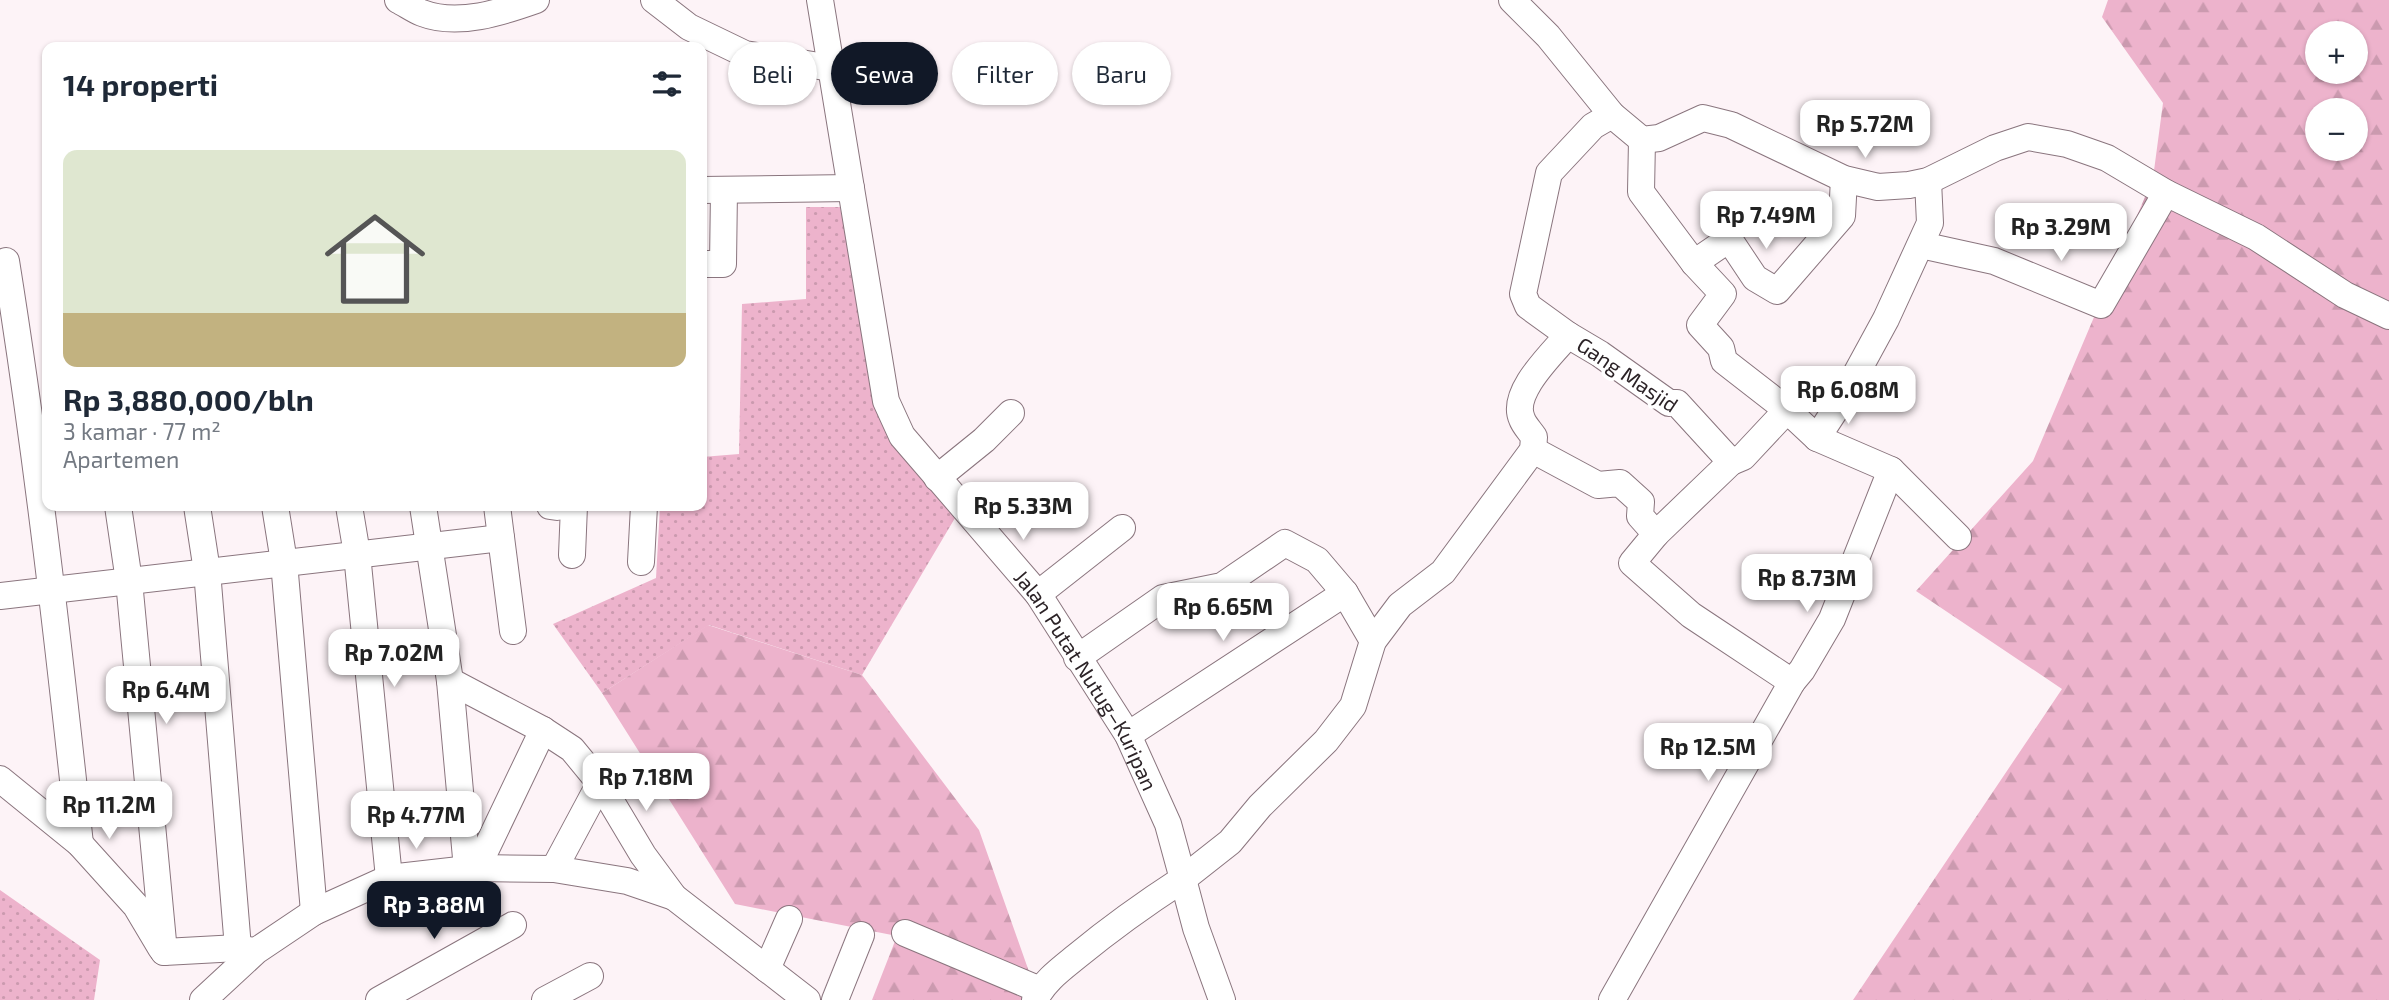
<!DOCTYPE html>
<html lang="id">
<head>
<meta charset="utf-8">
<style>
  :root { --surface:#fff; --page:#f6f6f7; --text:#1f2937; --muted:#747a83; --line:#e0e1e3; --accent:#111827 }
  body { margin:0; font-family:"Exo 2",sans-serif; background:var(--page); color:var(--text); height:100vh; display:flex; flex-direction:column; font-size:26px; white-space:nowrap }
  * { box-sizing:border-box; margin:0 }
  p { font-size:23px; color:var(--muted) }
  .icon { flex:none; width:38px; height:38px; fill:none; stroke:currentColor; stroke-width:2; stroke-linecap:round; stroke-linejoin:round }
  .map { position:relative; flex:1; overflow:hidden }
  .sheet { position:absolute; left:42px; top:42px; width:665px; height:469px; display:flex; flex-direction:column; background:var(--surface); border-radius:14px; box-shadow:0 2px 5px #0004 }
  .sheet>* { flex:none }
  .top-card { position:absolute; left:728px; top:42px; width:665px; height:63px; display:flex; gap:14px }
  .fabs { position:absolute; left:2305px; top:21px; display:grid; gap:14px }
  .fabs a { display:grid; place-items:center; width:63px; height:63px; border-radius:50%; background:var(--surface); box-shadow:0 2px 5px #0004; font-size:35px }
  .price { position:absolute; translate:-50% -60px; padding:0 16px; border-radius:14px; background:#fff; color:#222; font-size:23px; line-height:46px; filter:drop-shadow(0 2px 4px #0008) }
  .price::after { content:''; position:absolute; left:50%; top:42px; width:21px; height:16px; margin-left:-10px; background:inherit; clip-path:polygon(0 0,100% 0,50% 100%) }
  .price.on { background:var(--accent); color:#fff }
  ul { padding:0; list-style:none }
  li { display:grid; align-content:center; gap:14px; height:371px; padding:0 21px }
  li+li { border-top:2px solid var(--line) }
  li span { display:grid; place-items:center; height:217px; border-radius:14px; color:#555 }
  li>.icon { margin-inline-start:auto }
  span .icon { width:126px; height:126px; fill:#fffc; stroke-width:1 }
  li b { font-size:30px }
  h2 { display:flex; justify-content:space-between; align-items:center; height:84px; padding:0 21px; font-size:30px }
  .tag { padding:0 24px; border-radius:32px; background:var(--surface); box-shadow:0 2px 5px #0004; font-size:24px; line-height:63px }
  .tag.on { background:var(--accent); color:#fff }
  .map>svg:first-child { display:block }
  .grass { fill:url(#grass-dots) }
  .forest { fill:url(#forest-firs); fill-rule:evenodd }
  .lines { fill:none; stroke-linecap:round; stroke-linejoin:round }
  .minor-casing { stroke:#8a757e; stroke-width:28 }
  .minor { stroke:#fff; stroke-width:26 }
  .labels { text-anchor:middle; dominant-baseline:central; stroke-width:7; stroke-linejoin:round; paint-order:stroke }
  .street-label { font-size:21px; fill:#2c2327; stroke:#fff }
</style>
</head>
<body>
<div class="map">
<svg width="2389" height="1000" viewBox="0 0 2389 1000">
  <defs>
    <pattern id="grass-dots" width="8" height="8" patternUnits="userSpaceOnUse" patternTransform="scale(1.75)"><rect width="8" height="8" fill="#edb3cc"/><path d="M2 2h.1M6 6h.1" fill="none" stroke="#cb9aaf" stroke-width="1.8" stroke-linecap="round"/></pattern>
    <pattern id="forest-firs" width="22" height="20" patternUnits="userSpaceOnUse" patternTransform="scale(1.75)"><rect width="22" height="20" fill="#edb3cc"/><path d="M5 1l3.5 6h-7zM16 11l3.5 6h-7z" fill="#cb9aaf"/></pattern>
  </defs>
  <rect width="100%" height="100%" fill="#fdf3f7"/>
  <!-- grass -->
  <path class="grass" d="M 806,207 L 840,207 L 883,418 L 955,518 L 862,675 L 709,625 L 602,693 L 553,624 L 656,578 L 660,506 L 702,506 L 702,457 L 739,454 L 742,304 L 806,299 Z
    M 0,890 L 100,960 L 94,1000 L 0,1000 Z"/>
  <!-- forest -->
  <path class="forest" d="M 2108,0 L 2389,0 L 2389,1000 L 1853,1000 L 2062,689 L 1916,591 L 2033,461 L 2153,178 L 2163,103 L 2102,17 ZM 2317,33 L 2356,33 L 2356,72 L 2317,72 ZM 2317,110 L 2356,110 L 2356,149 L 2317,149 Z
    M 708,625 L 862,675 L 979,830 L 1039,1000 L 872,1000 L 897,936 L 735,904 L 602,693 Z"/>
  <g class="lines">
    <defs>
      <g id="minor">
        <path d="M 398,0 C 406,4 414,10 422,13 C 458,27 502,12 536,0"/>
        <path d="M 654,0 L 689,27 L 745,54 L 831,68"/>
        <path id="s1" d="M 820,0 L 886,401 L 902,436 L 1038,594 L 1128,735 L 1168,824 L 1183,879 C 1146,903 1111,928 1077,956 C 1061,969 1044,981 1035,1000"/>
        <path d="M 1512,0 L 1548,36 L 1612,115 L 1642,140 L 1659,138 L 1703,118 L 1731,125 L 1844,179 L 1878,187 L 1909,185 L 1928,181 L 1995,148 L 2028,137 L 2067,144 L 2107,158 L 2166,193 L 2256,237 L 2345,295 L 2389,316"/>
        <path d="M 1642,140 L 1641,192 L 1694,263 L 1723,294 L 1700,325 L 1721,348 L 1724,361 L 1787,410 L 1817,438 L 1891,470 L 1958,537"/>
        <path d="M 702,190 L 851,188"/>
        <path d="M 1921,245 L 1994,261 L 2101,305 L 2166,193"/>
        <path d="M 6,261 C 37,455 59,649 80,844"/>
        <path d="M 1694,263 L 1729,239 L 1755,278 L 1777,291 L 1842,216 L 1844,179"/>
        <path d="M 702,264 L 723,264 L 724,190"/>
        <path d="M 1568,335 L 1600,354 L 1669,403 L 1677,403 L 1731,462 L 1656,534"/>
        <path d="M 1817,438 L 1843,398 L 1886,319 L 1930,223 L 1928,181"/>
        <path d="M 1533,450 L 1598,485 L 1620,483 L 1641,502 L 1640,516 L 1656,534 L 1632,563 L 1691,615 L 1792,682 L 1612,1000"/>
        <path d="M 1731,462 L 1743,457 L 1787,410"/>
        <path d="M 937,478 L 984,440 L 1011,413"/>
        <path d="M 118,506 L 129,581 L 164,952"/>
        <path d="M 197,506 L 207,571 L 238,948"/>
        <path d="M 275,506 L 284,562 L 314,912"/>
        <path d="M 349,506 L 357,554 L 389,878"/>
        <path d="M 423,506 L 450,681 L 467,869"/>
        <path d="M 497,506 L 513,631"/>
        <path d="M 550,506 L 557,507"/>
        <path d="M 572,555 L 574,506"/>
        <path d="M 641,562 L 644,506"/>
        <path d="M 1038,594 L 1122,528"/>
        <path d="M 0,596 L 501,538"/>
        <path d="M 1077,658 L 1163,598 L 1222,586 L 1285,543 L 1317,560 L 1345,593 L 1373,641"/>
        <path d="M 450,681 L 543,730 L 572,749 L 600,783 L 643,855 L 674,897 L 807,1000"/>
        <path d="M 1792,682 L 1802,670 L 1832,619 L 1891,470"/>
        <path d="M 1128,735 L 1345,593"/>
        <path d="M 0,779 L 80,844 L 136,906 L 161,948"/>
        <path d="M 477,868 L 543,730"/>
        <path d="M 554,869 L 600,783"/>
        <path d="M 905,933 L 1040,990"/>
        <path d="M 164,952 L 238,948 L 254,951"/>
        <path d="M 767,969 L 789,919"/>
        <path d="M 203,1000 L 256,951 L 314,912 L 389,878 L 477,868 L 554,869 L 627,881 L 674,897"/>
        <path d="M 379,1000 L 513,925"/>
        <path d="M 545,1000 L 590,976"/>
        <path d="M 835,1000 L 861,935"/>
        <path d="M 1222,1000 L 1196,928 L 1183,879 L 1230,842 L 1260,806 L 1326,741 L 1353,706 L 1373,641 L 1400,605 L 1443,572 L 1533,450 L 1534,437 C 1530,431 1524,425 1522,419 C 1510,393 1552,354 1568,335 L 1528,306 L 1523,294 L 1549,173 L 1593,126 L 1612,115"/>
      </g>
    </defs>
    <!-- minor casing -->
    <use href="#minor" class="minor-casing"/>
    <!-- minor -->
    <use href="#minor" class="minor"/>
  </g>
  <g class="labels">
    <!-- street labels -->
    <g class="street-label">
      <text transform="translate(1628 374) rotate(34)">Gang Masjid</text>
      <text stroke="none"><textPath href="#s1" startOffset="752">Jalan Putat Nutug–Kuripan</textPath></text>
    </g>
  </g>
</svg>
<div class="fabs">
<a>+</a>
<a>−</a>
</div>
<b class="price" style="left:1865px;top:160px">Rp 5.72M</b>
<b class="price" style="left:1766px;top:251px">Rp 7.49M</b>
<b class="price" style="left:2061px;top:263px">Rp 3.29M</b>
<b class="price" style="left:1848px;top:426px">Rp 6.08M</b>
<b class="price" style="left:1023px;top:542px">Rp 5.33M</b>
<b class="price" style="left:1807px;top:614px">Rp 8.73M</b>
<b class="price" style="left:1223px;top:643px">Rp 6.65M</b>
<b class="price" style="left:394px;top:689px">Rp 7.02M</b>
<b class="price" style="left:166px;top:726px">Rp 6.4M</b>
<b class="price" style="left:1708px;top:783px">Rp 12.5M</b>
<b class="price" style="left:646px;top:813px">Rp 7.18M</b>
<b class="price" style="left:109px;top:841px">Rp 11.2M</b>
<b class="price" style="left:416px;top:851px">Rp 4.77M</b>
<b class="price on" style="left:434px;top:941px">Rp 3.88M</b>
<div class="top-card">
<a class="tag">Beli</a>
<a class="tag on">Sewa</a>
<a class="tag">Filter</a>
<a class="tag">Baru</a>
</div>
<section class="sheet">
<h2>14 properti<svg class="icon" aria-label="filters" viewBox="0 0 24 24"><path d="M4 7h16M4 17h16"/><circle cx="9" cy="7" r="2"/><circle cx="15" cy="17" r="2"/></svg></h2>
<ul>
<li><span style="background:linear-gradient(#dfe7d0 75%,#c2b280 0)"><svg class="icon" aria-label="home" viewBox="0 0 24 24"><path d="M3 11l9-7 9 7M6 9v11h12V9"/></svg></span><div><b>Rp 3,880,000/bln</b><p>3 kamar · 77 m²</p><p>Apartemen</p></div></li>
</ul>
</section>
</div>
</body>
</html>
